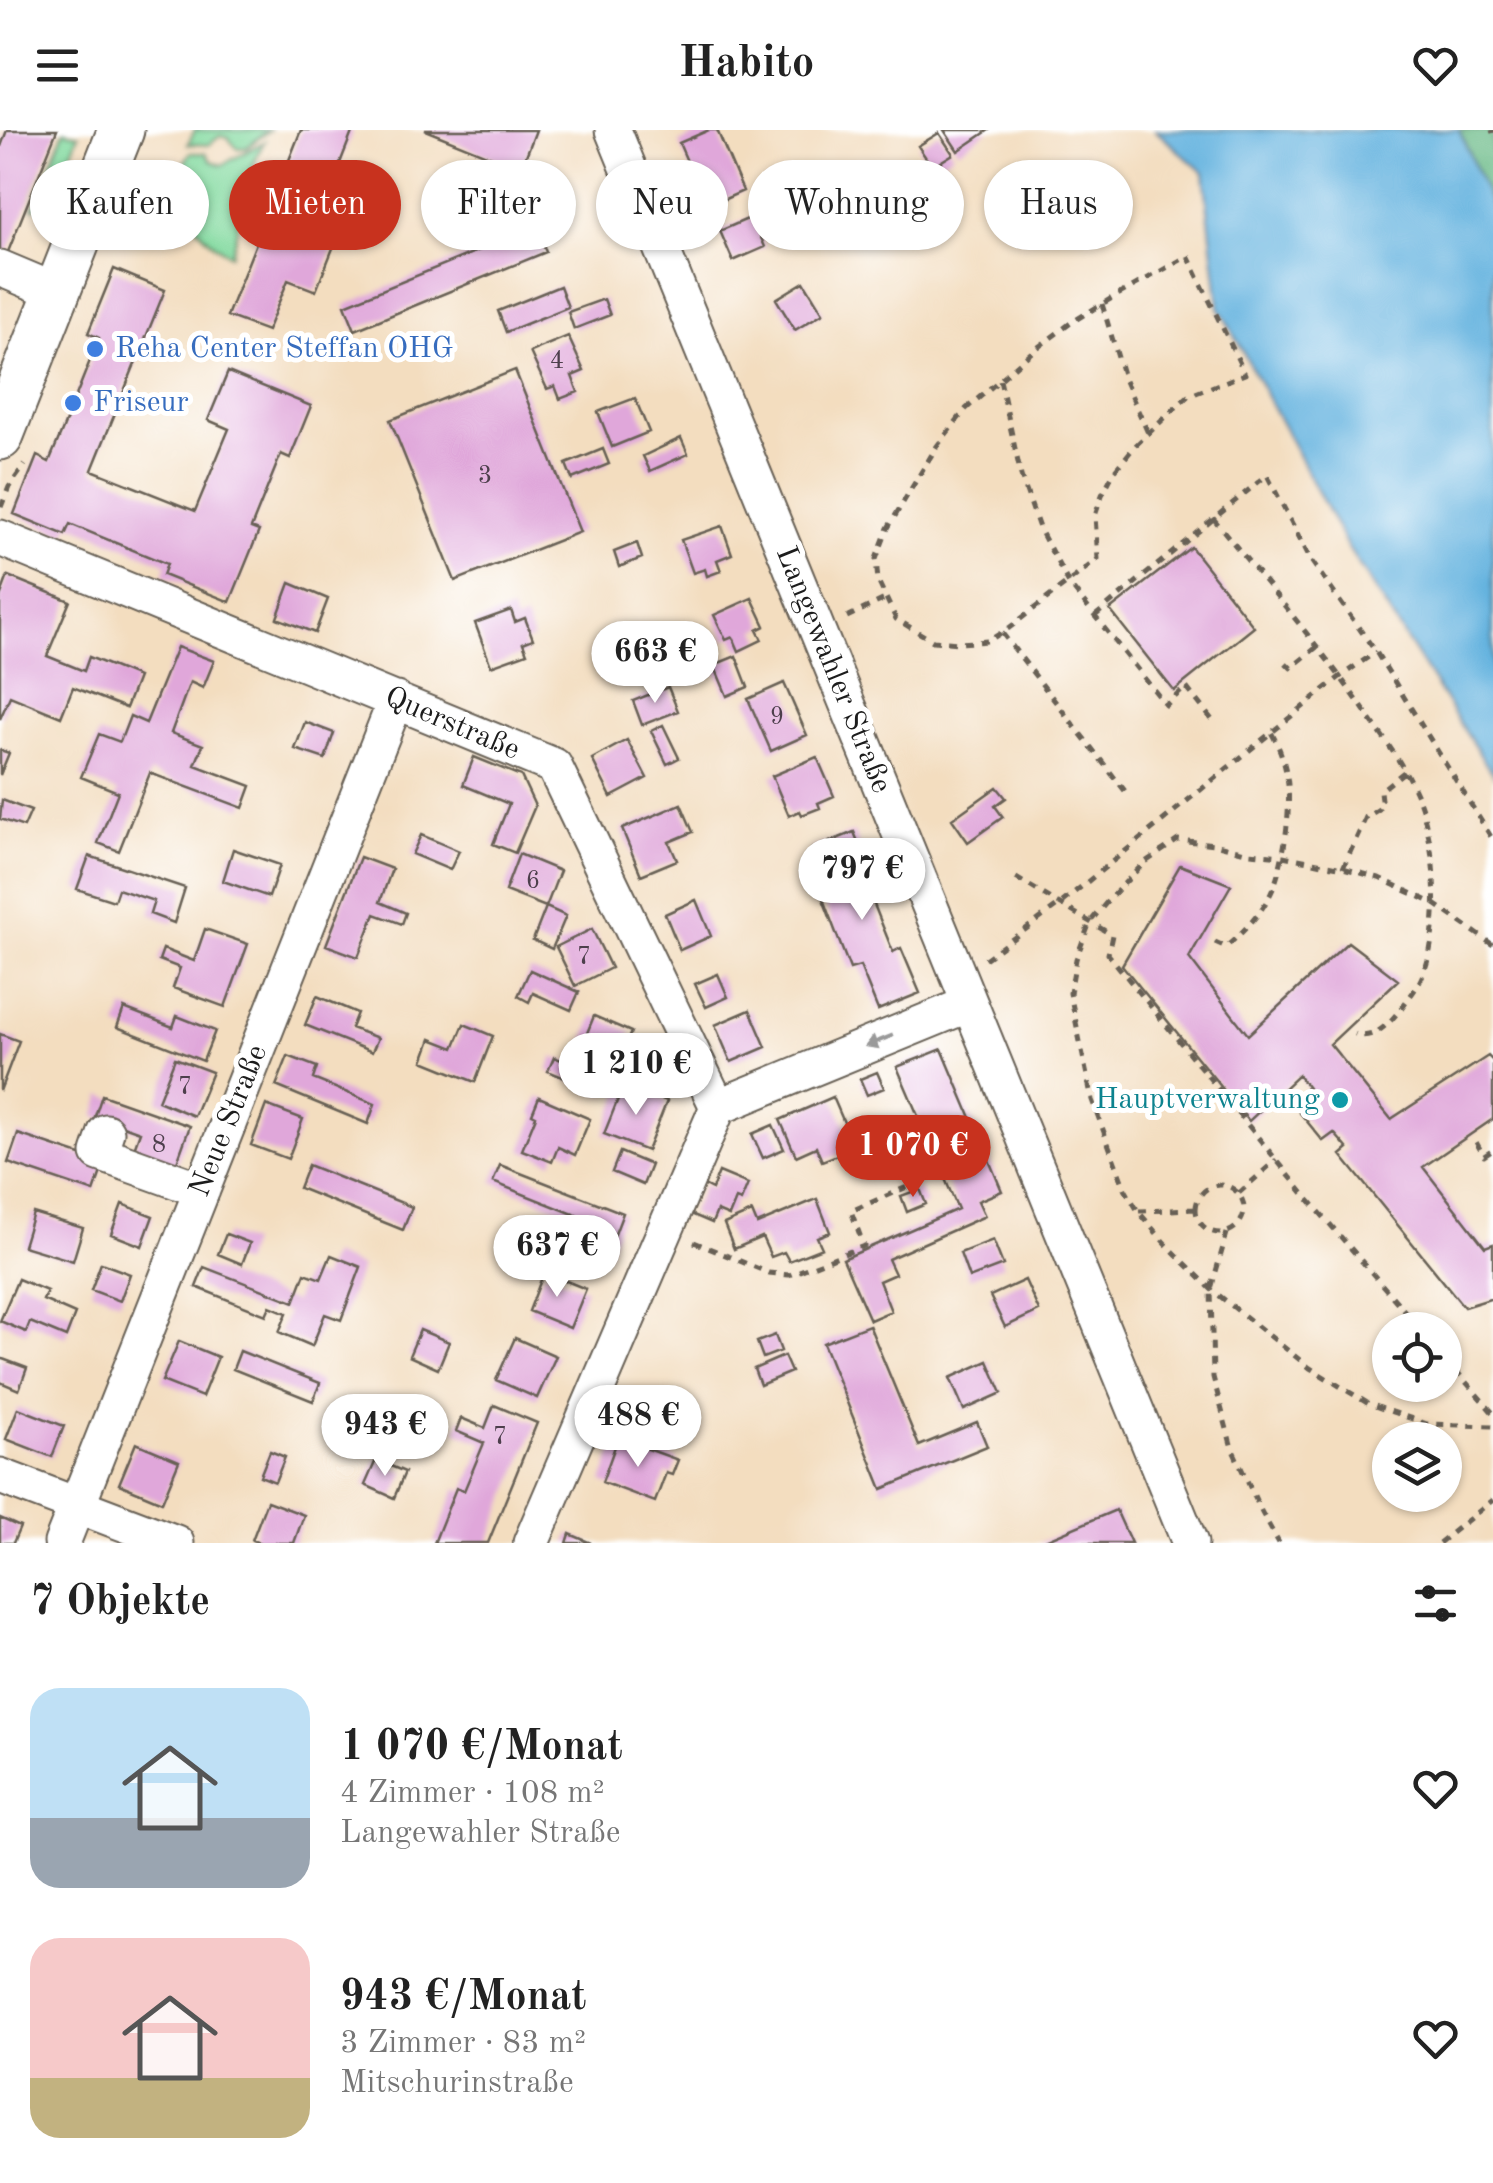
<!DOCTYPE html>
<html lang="de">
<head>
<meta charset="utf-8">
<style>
  :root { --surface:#fff; --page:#f2f2f2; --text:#222; --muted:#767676; --accent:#c8321e }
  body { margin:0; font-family:"Old Standard TT",serif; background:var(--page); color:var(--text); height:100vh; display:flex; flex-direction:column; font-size:38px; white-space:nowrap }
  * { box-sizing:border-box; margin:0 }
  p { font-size:32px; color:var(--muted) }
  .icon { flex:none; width:55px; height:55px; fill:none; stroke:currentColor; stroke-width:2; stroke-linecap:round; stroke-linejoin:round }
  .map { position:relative; height:1413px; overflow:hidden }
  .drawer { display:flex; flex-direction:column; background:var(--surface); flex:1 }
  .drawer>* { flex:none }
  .hud { position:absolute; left:30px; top:30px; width:1435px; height:90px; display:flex; gap:20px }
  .buttons { position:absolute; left:1372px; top:1182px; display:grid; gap:20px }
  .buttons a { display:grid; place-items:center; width:90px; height:90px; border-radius:50%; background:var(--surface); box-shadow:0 2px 8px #0004; font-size:50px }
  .price { position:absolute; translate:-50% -85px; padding:0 22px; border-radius:35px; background:#fff; color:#222; font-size:32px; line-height:65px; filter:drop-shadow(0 2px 5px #0008) }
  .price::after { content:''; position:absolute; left:50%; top:60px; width:30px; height:22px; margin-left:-15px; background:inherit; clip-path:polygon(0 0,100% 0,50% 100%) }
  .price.selected { background:var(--accent); color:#fff }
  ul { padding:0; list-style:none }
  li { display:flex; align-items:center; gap:30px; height:250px; padding:0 30px }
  li span { display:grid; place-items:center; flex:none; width:280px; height:200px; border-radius:30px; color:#555 }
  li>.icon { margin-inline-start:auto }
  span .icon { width:120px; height:120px; fill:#fffc; stroke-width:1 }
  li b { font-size:42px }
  h2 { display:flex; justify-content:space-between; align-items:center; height:120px; padding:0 30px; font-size:42px }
  .pill { padding:0 35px; border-radius:45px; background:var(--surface); box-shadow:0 2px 8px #0004; font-size:35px; line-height:90px }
  .pill.selected { background:var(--accent); color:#fff }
  header { display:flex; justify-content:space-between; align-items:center; height:130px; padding:0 30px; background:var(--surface); font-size:45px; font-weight:700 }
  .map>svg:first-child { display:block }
  .green { fill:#81d99e; stroke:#4e7a5d; stroke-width:2.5 }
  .forest { fill:#68b985; stroke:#426a50; stroke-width:2.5 }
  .water { fill:#65b3df; stroke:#40687e; stroke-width:2.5 }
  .building { fill:#e0a7da }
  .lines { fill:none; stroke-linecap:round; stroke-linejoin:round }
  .minor-casing { stroke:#676055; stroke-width:39 }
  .major-casing { stroke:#676055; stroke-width:49 }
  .path { stroke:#676055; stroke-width:5; stroke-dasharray:8 8; stroke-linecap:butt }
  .minor { stroke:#fff; stroke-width:35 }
  .major { stroke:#fff; stroke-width:45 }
  .oneway { fill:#999 }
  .shop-dot { fill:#3f7fe0; stroke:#fff; stroke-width:4 }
  .culture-dot { fill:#0f9aa8; stroke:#fff; stroke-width:4 }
  .labels { text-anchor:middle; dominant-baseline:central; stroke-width:10; stroke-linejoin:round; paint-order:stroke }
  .number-label { font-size:25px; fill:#4d3f4c }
  .shop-label { font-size:30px; fill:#366cbe; stroke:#fff; text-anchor:start }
  .street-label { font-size:30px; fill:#1c1c1c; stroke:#fff }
  .culture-label { font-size:30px; fill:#0d838f; stroke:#fff; text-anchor:end }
</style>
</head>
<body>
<header><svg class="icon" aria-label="menu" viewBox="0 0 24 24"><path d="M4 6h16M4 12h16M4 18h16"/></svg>Habito<svg class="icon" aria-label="heart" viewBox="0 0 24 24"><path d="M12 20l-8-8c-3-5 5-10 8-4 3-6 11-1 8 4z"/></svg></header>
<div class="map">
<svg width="1493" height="1413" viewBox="0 0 1493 1413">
  <rect width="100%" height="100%" fill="#fff"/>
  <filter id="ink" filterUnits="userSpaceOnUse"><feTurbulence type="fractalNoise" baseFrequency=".01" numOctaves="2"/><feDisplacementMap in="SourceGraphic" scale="20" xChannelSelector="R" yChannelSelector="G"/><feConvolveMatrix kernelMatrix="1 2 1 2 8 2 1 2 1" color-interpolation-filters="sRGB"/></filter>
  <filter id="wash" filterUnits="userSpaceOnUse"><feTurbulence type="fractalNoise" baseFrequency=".0048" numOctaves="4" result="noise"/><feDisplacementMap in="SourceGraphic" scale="40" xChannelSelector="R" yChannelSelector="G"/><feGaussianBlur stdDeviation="2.25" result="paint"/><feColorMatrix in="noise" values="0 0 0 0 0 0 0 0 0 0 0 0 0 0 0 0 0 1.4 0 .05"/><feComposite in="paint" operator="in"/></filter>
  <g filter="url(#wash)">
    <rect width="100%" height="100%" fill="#f3ddbf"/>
    <!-- green -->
    <path class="green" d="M 195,0 L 269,0 L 246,18 L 237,18 L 228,8 L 220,6 L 209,15 L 188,14 Z
      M 64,1 L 79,4 L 50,78 L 33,78 Z
      M 264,12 C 245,46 241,87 231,125 C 213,115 191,96 185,76 C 181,65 180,53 179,42 L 190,23 L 206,23 L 211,31 L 222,35 Z"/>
    <!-- forest -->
    <path class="forest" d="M 1459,0 L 1493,0 L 1493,80 Z"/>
    <!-- water -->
    <path class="water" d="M 1155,0 L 1459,0 L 1493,80 L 1493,645 L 1348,418 L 1219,177 L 1204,43 Z"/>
    <g id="blocks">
      <!-- building -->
      <path class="building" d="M 7,0 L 57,0 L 8,122 L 0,119 L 0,19 Z
        M 301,0 L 353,0 L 335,46 L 358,55 L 316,161 L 288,150 L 267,201 L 227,186 Z
        M 425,0 L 536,0 L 521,39 Z
        M 709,0 L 717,0 L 743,61 L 707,77 L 679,13 Z
        M 944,0 L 989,0 L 958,21 Z
        M 939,3 L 953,24 L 932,37 L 918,16 Z
        M 1026,58 L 1037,74 L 1015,90 L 1003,74 Z
        M 752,87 L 765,117 L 733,131 L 720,101 Z
        M 536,97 L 546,122 L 355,200 L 345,175 Z
        M 114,139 L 165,160 L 92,340 L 195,381 L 229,299 L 208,290 L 228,242 L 311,276 L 290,328 L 281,324 L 251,398 L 259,401 L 230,472 L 163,445 L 167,434 L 70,394 L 65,405 L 14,384 L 37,326 L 49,332 L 62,301 L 99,208 L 88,203 Z
        M 804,152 L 823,183 L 795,200 L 776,169 Z
        M 560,156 L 568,177 L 506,202 L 498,181 Z
        M 604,169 L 610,185 L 574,199 L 568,182 Z
        M 568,206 L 584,241 L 572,246 L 578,262 L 560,269 L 555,256 L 547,259 L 530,222 Z
        M 515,240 L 580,402 L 455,451 L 390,290 Z
        M 635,268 L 649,302 L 612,317 L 598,282 Z
        M 681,308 L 688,324 L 650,341 L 643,326 Z
        M 603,319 L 609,334 L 572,349 L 566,334 Z
        M 722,396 L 732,424 L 717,430 L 721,441 L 707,446 L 705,439 L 693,443 L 681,410 Z
        M 637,413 L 642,428 L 619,437 L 614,422 Z
        M 1191,417 L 1254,497 L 1174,561 L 1110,480 Z
        M 8,446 L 70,471 L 47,526 L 84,541 L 89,527 L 138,547 L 126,578 L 73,557 L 61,587 L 10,566 L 0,589 L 0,467 Z
        M 290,453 L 328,469 L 315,503 L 277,488 Z
        M 752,468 L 765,496 L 757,500 L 762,510 L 739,521 L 733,507 L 726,510 L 714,485 Z
        M 511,480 L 515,492 L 525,488 L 533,509 L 523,513 L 527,523 L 491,536 L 475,493 Z
        M 177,517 L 214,531 L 203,558 L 190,552 L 171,603 L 203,615 L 195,635 L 251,656 L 243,678 L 150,643 L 119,721 L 98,713 L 118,662 L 81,647 L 99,604 L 120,612 L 130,586 L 146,593 Z
        M 736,526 L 748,557 L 727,566 L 714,535 Z
        M 784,553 L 807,605 L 771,621 L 748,569 Z
        M 668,557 L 678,581 L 642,595 L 633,571 Z
        M 305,592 L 334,603 L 325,629 L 295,619 Z
        M 663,595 L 679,628 L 667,634 L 651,601 Z
        M 627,610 L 647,648 L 611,667 L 592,629 Z
        M 0,620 L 9,623 L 0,645 Z
        M 474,627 L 521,646 L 535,676 L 515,723 L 493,714 L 509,674 L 463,655 Z
        M 817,627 L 834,666 L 818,673 L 820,678 L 802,685 L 800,681 L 789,686 L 772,646 Z
        M 997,657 L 1006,668 L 995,676 L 1003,687 L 968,712 L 952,689 Z
        M 2,670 L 31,681 L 24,697 L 0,689 Z
        M 681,674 L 693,702 L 669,712 L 677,730 L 641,745 L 622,699 Z
        M 854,702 L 873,749 L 865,752 L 893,822 L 901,818 L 920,863 L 878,880 L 860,836 L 850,839 L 841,816 L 823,769 L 831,766 L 812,719 Z
        M 421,705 L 459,721 L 450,740 L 412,724 Z
        M 233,719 L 280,735 L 269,767 L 223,751 Z
        M 519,724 L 560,741 L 546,777 L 566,786 L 552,819 L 533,810 L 546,777 L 505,761 Z
        M 89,726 L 185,758 L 174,793 L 150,784 L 154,771 L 118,759 L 114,771 L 77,759 Z
        M 360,727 L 392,739 L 380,772 L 406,783 L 402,794 L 375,784 L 358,827 L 326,815 Z
        M 1180,735 L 1231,755 L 1189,828 L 1248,905 L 1348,812 L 1398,850 L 1330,914 L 1391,989 L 1488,926 L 1493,931 L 1493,989 L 1423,1037 L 1485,1117 L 1493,1114 L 1493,1168 L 1464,1177 L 1341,1025 L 1348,1019 L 1334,1003 L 1323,1011 L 1296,978 L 1311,962 L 1298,945 L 1249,991 L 1122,835 Z
        M 696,770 L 711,806 L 680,820 L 665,784 Z
        M 205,799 L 248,814 L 225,877 L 173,858 L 180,838 L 159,830 L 163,819 L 194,831 Z
        M 592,799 L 611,838 L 575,856 L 556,817 Z
        M 530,840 L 579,862 L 571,880 L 533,863 L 529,872 L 518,866 Z
        M 718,844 L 728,867 L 706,877 L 695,854 Z
        M 317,866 L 357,883 L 351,898 L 378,908 L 372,922 L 305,895 Z
        M 124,878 L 173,897 L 177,886 L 215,901 L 203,931 L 117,897 Z
        M 750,880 L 766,917 L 731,932 L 715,895 Z
        M 594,886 L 631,902 L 605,965 L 548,941 L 554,927 L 574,935 Z
        M 464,894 L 493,906 L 475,952 L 423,931 L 431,909 L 454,918 Z
        M 0,904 L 19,911 L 0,961 Z
        M 942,919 L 1002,1061 L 978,1071 L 985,1086 L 888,1129 L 895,1144 L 879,1151 L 891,1181 L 870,1190 L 843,1129 L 958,1079 L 897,937 Z
        M 288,926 L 317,937 L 313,949 L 375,974 L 368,994 L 276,956 Z
        M 175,928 L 212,942 L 194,986 L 158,971 Z
        M 877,942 L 884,958 L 867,965 L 860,949 Z
        M 624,954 L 667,971 L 647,1021 L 604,1004 Z
        M 102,965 L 190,996 L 173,1043 L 131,1027 L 140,1002 L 95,986 Z
        M 539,967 L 590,989 L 575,1025 L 558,1017 L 552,1032 L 522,1020 L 536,986 L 532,984 Z
        M 833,967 L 855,1018 L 822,1031 L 816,1017 L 796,1026 L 780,990 Z
        M 266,975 L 303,989 L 288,1029 L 251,1015 Z
        M 773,995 L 784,1019 L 763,1028 L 752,1004 Z
        M 18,1004 L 104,1033 L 94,1062 L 8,1033 Z
        M 620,1022 L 651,1035 L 643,1055 L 612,1042 Z
        M 308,1035 L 412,1077 L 403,1100 L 299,1058 Z
        M 500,1035 L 623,1083 L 607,1125 L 566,1110 L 576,1085 L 493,1052 Z
        M 719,1042 L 748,1054 L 741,1071 L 736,1069 L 729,1086 L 717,1081 L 712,1093 L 691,1084 L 704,1055 L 712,1059 Z
        M 920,1059 L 926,1074 L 907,1082 L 901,1066 Z
        M 817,1069 L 830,1102 L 817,1107 L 822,1118 L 789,1131 L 784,1122 L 771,1127 L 762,1107 L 734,1119 L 724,1094 L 752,1082 L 757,1094 Z
        M 122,1074 L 153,1086 L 142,1116 L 111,1104 Z
        M 33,1083 L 83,1098 L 73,1131 L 23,1116 Z
        M 226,1104 L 250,1113 L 242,1134 L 218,1124 Z
        M 993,1110 L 1003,1135 L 969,1148 L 960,1123 Z
        M 331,1125 L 361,1137 L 341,1190 L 325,1184 L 312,1216 L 279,1202 L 287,1183 L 270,1176 L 266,1185 L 196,1157 L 204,1137 L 294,1172 L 305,1143 L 321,1149 Z
        M 101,1133 L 130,1144 L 120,1171 L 91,1160 Z
        M 544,1142 L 586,1159 L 570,1198 L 529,1181 Z
        M 18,1149 L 47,1161 L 43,1170 L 75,1184 L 66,1207 L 30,1192 L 26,1202 L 0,1191 Z
        M 1025,1150 L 1039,1181 L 1005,1197 L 990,1166 Z
        M 869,1195 L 919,1316 L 977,1292 L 987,1316 L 882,1359 L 823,1213 Z
        M 420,1200 L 449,1212 L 438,1239 L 409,1226 Z
        M 775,1205 L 781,1221 L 763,1228 L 757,1212 Z
        M 515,1208 L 556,1226 L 537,1268 L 496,1250 Z
        M 179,1211 L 218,1227 L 202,1267 L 162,1251 Z
        M 240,1221 L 320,1253 L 313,1271 L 233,1239 Z
        M 784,1226 L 791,1242 L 760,1255 L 754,1239 Z
        M 0,1228 L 27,1238 L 19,1260 L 0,1252 Z
        M 988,1231 L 1002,1263 L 964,1280 L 950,1248 Z
        M 494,1275 L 537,1293 L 488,1413 L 434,1413 L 456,1358 L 464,1361 L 484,1313 L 456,1301 L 461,1288 L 485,1298 Z
        M 18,1278 L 64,1296 L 52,1327 L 6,1309 Z
        M 347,1285 L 377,1298 L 366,1324 L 337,1311 Z
        M 618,1308 L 678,1330 L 672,1345 L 666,1343 L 655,1372 L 602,1352 Z
        M 136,1313 L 179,1331 L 162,1372 L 119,1354 Z
        M 270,1321 L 285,1327 L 275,1352 L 260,1346 Z
        M 376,1330 L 405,1342 L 394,1368 L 365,1355 Z
        M 267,1371 L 304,1385 L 294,1413 L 259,1413 L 252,1410 Z
        M 1116,1380 L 1131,1413 L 1038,1413 Z
        M 0,1388 L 20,1397 L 13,1413 L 0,1413 Z
        M 570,1404 L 591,1413 L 567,1413 Z"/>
    </g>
  </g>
  <g filter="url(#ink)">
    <use href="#blocks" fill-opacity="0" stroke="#676055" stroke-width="2.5"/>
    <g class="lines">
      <defs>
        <path id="minor" d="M 613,0 L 1190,1413
          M 0,138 L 57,162
          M 0,408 L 554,636 L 718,977
          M 106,1002 L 99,1023 L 202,1060
          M 0,1346 L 176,1413
          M 62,1413 L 396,570
          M 531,1413 L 718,977 L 969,874"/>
        <path id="major" d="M 0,307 L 121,0"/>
      </defs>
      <!-- minor casing -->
      <use href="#minor" class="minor-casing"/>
      <!-- major casing -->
      <use href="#major" class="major-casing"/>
      <!-- path -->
      <path class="path" d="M 1492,0 L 1493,3
        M 1188,126 L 1245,244 L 1188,266 L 1136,315 L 1115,340 L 1102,365 L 1095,386 L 1098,429 L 1009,498 L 988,511 L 960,513 L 933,511 L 896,489 L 878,451 L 876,429 L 888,398 L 911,359 L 937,316 L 966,279 L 1033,221 L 1072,192 L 1112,168 Z
        M 1102,174 L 1125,251 L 1148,303
        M 1000,250 L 1021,346 L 1039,398 L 1069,454 L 1166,575 L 1186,557 L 1213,591
        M 1,377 L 9,357 L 25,335
        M 1213,388 C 1268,456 1324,521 1373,593 C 1391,618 1412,648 1422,679 C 1432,713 1436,749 1434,784 C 1432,817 1429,843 1408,869 C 1396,885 1377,913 1355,904
        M 1095,486 L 1267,345 L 1312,432 L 1376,522 L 1493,710
        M 847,487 L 885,469
        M 1002,503 L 1125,661
        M 1286,533 L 1291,538 L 1317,517
        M 1343,738 L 1366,687 L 1379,679 L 1381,670 L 1380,661 L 1404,642
        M 1016,748 L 1112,805 L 1108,824 L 1310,1071 L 1421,1200
        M 1215,812 L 1226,817 C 1243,802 1261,784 1271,763 C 1284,737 1292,675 1287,647 C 1284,630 1279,616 1271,602
        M 1493,815 L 1435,774 L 1379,748 L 1343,738 L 1283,726 L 1249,723 L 1214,714 L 1178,710 L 1144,733 L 1112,766 L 1090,792 L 1076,829 L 1070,863 L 1092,970 L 1125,1059 L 1138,1081 L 1164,1112 L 1211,1159 L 1310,1238 L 1369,1274 L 1427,1294 L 1493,1296
        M 985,829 L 1060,774 L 1341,546 L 1376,522
        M 1476,1012 L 1484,1026 L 1493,1020
        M1196 1079a24 24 0 1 1 48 0a24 24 0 1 1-48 0Z
        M 1239,1063 L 1276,1030
        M 1139,1081 L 1196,1079
        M 1227,1103 L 1211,1159 L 1213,1247 L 1232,1318 L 1262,1383 L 1279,1413
        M 694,1112 L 769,1143 L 789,1145 L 864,1116 L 851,1081 L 942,1042
        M 1445,1228 L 1493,1283
        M 1439,1413 L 1493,1370"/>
      <!-- minor -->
      <use href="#minor" class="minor"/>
      <!-- major -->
      <use href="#major" class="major"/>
    </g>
    <!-- one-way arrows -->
    <defs><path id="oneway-solid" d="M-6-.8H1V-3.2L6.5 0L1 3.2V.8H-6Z" transform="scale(2.5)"/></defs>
    <use class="oneway" href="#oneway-solid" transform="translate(879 911) rotate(158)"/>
  </g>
  <!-- markers -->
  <g class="shop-dot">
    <circle cx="95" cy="219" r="10"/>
    <circle cx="73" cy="273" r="10"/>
  </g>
  <circle class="culture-dot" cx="1340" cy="970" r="10"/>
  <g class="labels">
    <!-- number labels -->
    <g class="number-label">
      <text x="557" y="231">4</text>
      <text x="485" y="346">3</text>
      <text x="777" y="587">9</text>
      <text x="533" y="751">6</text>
      <text x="584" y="827">7</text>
      <text x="185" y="957">7</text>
      <text x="159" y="1015">8</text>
      <text x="500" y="1307">7</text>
    </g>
    <!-- shop labels -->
    <g class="shop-label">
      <text x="115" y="219">Reha Center Steffan OHG</text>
      <text x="93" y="273">Friseur</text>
    </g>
    <!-- street labels -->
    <g class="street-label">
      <text transform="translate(833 540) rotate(68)">Langewahler Straße</text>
      <text transform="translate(452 594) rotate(23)">Querstraße</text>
      <text transform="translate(229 991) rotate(-68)">Neue Straße</text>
    </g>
    <!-- culture labels -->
    <g class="culture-label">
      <text x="1320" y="970">Hauptverwaltung</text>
    </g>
  </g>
</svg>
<div class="buttons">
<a><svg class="icon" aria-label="locate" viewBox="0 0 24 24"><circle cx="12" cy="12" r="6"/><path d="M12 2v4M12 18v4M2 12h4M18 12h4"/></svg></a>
<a><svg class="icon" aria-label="layers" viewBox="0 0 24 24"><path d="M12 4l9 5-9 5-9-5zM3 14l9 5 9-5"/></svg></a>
</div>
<b class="price" style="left:655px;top:576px">663 €</b>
<b class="price" style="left:862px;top:793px">797 €</b>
<b class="price" style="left:636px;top:988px">1 210 €</b>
<b class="price selected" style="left:913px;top:1070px">1 070 €</b>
<b class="price" style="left:557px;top:1170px">637 €</b>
<b class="price" style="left:638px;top:1340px">488 €</b>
<b class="price" style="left:385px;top:1349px">943 €</b>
<div class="hud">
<a class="pill">Kaufen</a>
<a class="pill selected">Mieten</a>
<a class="pill">Filter</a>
<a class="pill">Neu</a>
<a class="pill">Wohnung</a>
<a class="pill">Haus</a>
</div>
</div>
<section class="drawer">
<h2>7 Objekte<svg class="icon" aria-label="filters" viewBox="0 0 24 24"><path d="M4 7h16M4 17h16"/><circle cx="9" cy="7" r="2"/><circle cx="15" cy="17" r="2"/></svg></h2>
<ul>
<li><span style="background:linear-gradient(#bfe0f5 65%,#9aa5b1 0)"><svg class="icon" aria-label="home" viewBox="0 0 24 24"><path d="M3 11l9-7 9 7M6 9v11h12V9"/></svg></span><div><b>1 070 €/Monat</b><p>4 Zimmer · 108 m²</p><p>Langewahler Straße</p></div><svg class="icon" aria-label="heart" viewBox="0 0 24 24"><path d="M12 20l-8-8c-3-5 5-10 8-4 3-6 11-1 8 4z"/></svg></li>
<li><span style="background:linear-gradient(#f6c9c9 70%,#c2b280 0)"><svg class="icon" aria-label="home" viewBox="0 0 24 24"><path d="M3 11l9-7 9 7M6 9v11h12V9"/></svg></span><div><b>943 €/Monat</b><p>3 Zimmer · 83 m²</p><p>Mitschurinstraße</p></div><svg class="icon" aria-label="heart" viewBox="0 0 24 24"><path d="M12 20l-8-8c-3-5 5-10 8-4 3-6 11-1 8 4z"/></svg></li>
</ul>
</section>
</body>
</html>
